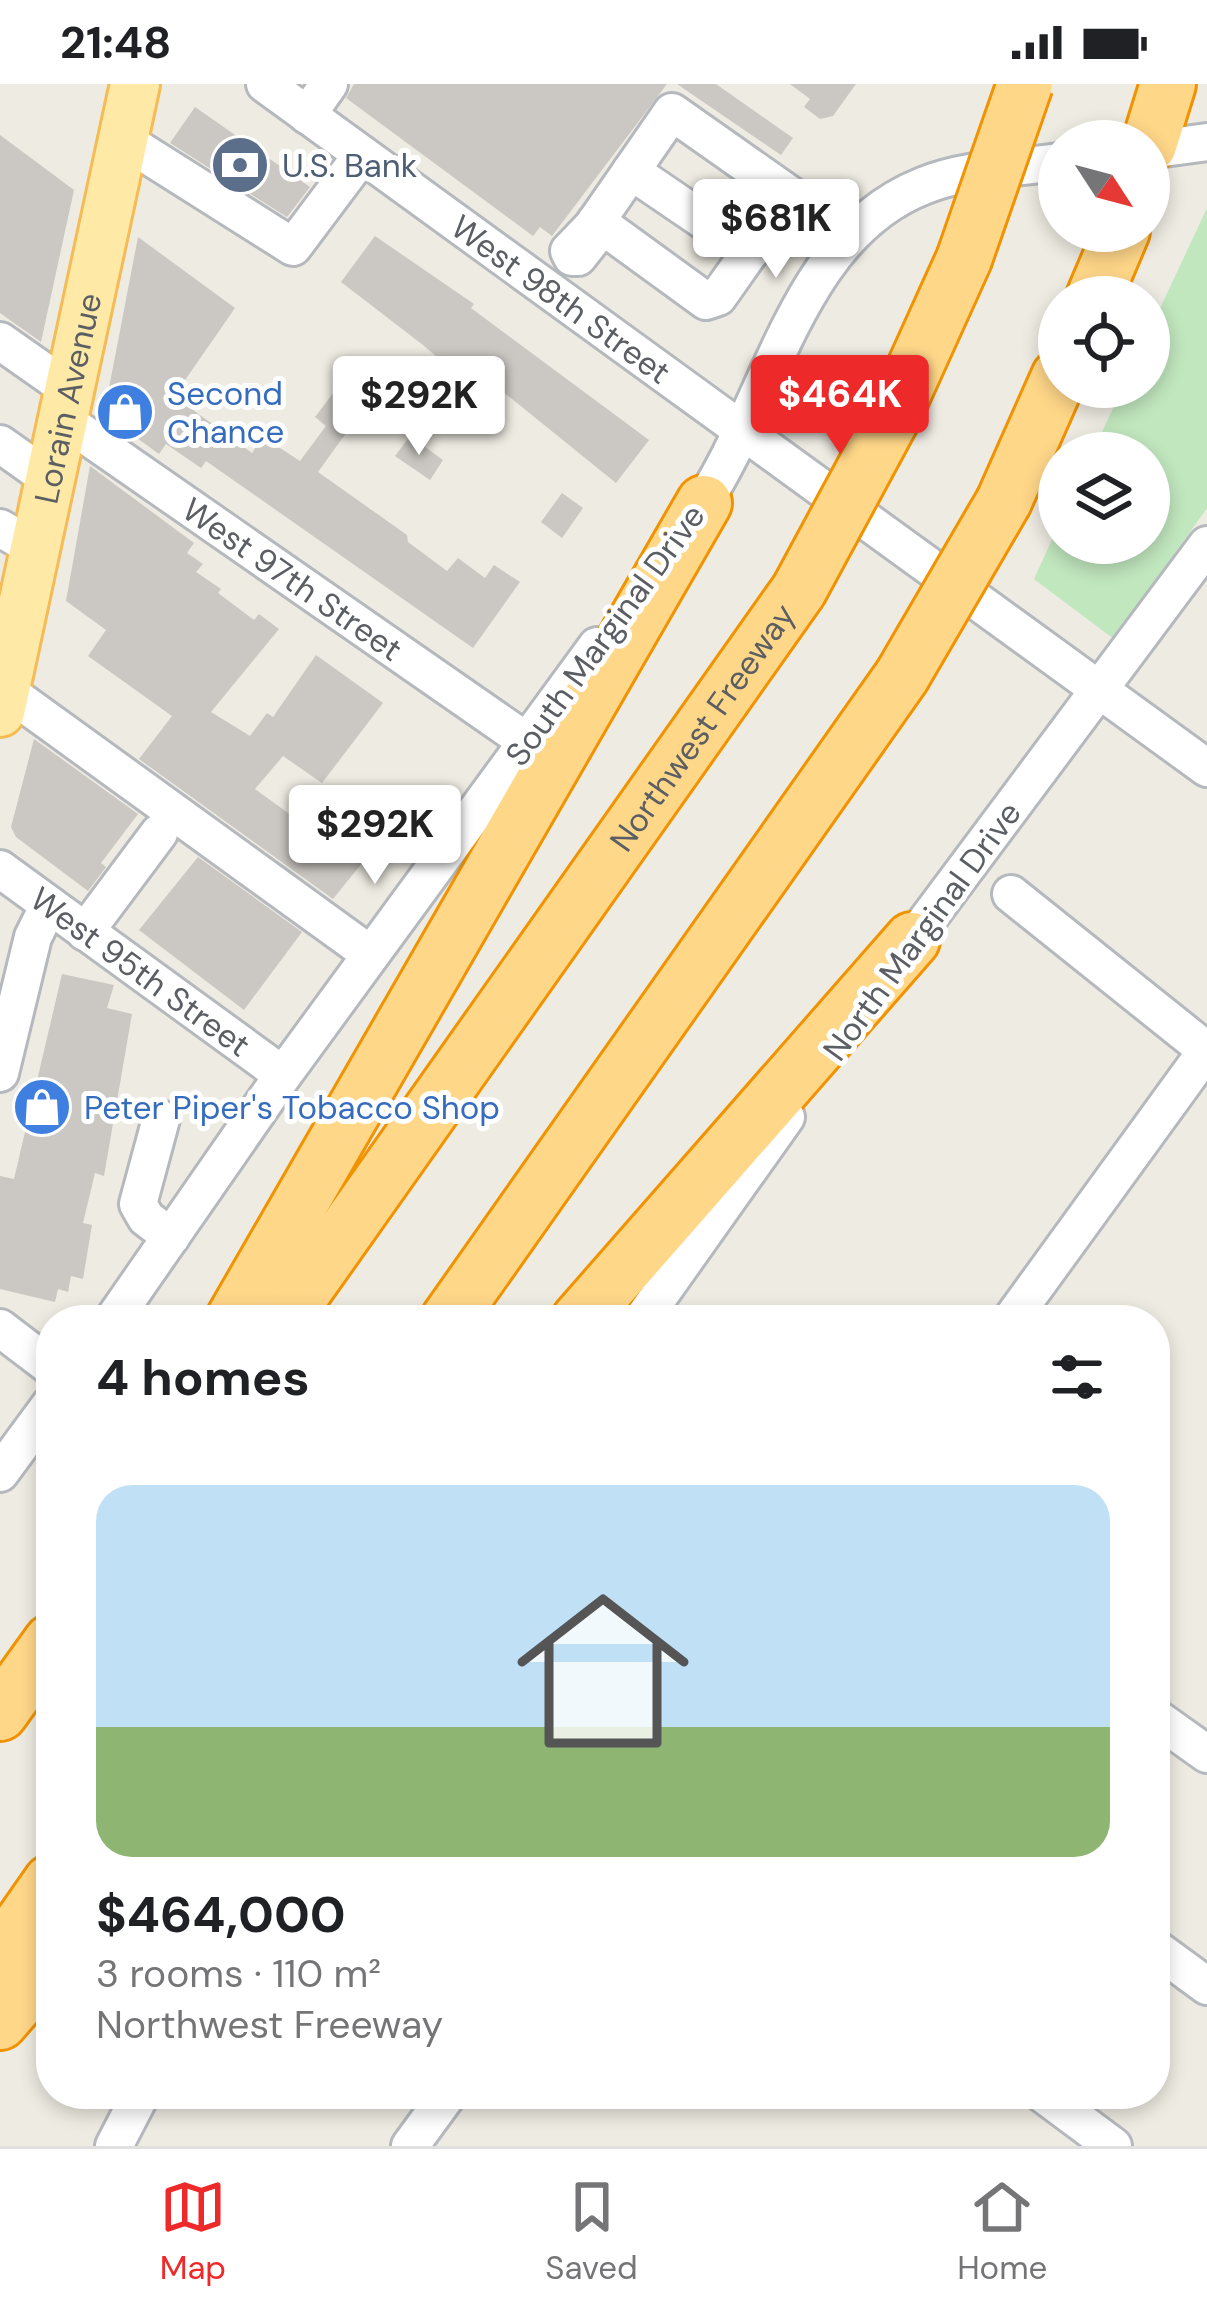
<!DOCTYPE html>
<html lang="en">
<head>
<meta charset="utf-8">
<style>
  :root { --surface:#fff; --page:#f2f2f2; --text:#202124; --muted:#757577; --line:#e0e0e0; --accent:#ee292a }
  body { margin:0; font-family:"DM Sans",sans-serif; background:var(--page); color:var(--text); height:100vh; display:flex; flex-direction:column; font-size:45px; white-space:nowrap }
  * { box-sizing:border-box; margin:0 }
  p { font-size:39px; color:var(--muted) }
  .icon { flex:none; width:66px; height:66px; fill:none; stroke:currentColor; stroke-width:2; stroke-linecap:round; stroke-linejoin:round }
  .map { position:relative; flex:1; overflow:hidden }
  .sheet { position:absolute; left:36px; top:1221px; width:1134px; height:804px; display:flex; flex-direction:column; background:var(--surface); border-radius:48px; box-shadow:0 6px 18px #0003 }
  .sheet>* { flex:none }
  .needle { width:78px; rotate:126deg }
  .fabs { position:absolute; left:1038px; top:36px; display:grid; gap:24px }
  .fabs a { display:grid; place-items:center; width:132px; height:132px; border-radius:50%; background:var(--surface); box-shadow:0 6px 18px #0003; font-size:60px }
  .price { position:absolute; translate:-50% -102px; padding:0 27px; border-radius:12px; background:#fff; color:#222; font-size:39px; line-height:78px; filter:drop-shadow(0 3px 6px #0008) }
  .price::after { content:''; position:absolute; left:50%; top:72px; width:36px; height:27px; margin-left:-18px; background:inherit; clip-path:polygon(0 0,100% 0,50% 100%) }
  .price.on { background:var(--accent); color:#fff }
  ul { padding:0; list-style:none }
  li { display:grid; align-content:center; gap:24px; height:636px; padding:0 60px }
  li span { display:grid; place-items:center; height:372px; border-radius:36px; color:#555 }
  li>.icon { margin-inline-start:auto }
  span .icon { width:216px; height:216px; fill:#fffc; stroke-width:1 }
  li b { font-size:51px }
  h2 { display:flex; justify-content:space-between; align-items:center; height:144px; padding:0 60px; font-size:51px }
  .status { display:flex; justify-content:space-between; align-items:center; height:84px; padding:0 60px; background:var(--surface); direction:ltr }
  .status svg { height:33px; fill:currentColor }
  .tab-bar { display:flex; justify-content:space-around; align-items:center; height:168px; border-top:3px solid var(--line); background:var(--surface); font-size:33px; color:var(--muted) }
  .tab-bar a { display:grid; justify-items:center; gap:6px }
  .tab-bar .on { color:var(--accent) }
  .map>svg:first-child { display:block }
  .green { fill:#c1e7be }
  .building { fill:#cbc7c2 }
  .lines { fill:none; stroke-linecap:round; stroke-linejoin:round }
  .minor-casing { stroke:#b5b9bd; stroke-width:42 }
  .major-casing { stroke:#f5bb55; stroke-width:54 }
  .highway-casing { stroke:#f19200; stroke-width:60 }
  .minor { stroke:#fff; stroke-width:36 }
  .major { stroke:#ffe9a7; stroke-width:48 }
  .highway { stroke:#ffd789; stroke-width:54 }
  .highway-bridge-casing { stroke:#f19200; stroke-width:60; stroke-linecap:butt }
  .highway-bridge { stroke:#ffd789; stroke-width:54 }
  .labels { text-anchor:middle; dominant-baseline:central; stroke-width:10; stroke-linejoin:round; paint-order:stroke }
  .service-label { font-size:33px; fill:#4e5e75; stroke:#fff; text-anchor:start }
  .street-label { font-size:33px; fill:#5b5f64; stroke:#fff }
  .shop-label { font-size:33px; fill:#366cbe; stroke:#fff; text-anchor:start }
</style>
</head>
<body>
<div class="status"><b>21:48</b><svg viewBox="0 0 49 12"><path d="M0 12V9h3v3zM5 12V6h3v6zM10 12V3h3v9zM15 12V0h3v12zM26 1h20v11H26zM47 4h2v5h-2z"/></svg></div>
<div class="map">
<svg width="1207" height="2062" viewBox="0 0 1207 2062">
  <rect width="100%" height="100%" fill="#eeebe2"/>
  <!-- green -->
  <path class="green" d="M 1207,124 L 1207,424 L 1114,555 L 1034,495 L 1059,440 L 1059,459 L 1149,459 L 1149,369 L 1092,369 L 1123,303 L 1149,303 L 1149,248 Z"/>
  <!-- building -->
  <path class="building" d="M 354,0 L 667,0 L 552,152 L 540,143 L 533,152 L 346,14 Z
    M 677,0 L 716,0 L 793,54 L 781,71 Z
    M 790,0 L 856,0 L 833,32 L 820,35 L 804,23 L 810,15 Z
    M 195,23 L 310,103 L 287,133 L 170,59 Z
    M 0,51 L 74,106 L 41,258 L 0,229 Z
    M 375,152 L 474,220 L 471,224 L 649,356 L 616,399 L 486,294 L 472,308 L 449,292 L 453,287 L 423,261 L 341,198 Z
    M 138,153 L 235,224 L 174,312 L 252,369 L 263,353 L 300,377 L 326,342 L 315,333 L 340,300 L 367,320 L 318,388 L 407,451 L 408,458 L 447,487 L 458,474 L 485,494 L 494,481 L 520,498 L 473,564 L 206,377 L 201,384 L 166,360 L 159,370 L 104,330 Z
    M 410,352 L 443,376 L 430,396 L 395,372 Z
    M 90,382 L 194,459 L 187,469 L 203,480 L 196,488 L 221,505 L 218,509 L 254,536 L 259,530 L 279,545 L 211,628 L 250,652 L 267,629 L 273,633 L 316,571 L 383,619 L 322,699 L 283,672 L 255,705 L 328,758 L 349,727 L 384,752 L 333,815 L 139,675 L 172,632 L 88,572 L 106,546 L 66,517 Z
    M 562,409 L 583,424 L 562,454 L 541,438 Z
    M 34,655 L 138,730 L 101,779 L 106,783 L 88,807 L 16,753 L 11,743 Z
    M 198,773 L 302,848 L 244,926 L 139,846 Z
    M 62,890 L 114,901 L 107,924 L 132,930 L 104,1092 L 95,1089 L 83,1139 L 92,1141 L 83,1195 L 71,1192 L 68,1208 L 58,1205 L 55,1218 L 0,1205 L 0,1092 L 14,1095 Z"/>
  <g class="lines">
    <defs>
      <g id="minor">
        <path id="s1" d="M 265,0 L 1207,684"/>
        <path d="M 307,31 L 329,0"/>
        <path d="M 122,55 L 293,163 L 362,71"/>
        <path d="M 1149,66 L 1207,58"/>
        <path d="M 631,87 L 750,168"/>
        <path d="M 593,142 L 672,28 L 790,111 L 718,213 L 706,217 L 596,137"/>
        <path d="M 593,142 L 593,154 L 578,173 L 572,173 L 569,167 Z"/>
        <path d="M 0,257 L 67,304"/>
        <path id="s2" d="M 61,334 L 526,657"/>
        <path d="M 0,360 L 48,394"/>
        <path d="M 691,436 C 770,330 791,154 923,102 C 964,85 1015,84 1059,78"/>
        <path d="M 0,444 L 34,464"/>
        <path d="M 4,605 L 370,870"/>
        <path id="s3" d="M 0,785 L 283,991"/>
        <path d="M 1011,810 L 1206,966"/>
        <path d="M 85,848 L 159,749"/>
        <path d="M 901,871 L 1207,461"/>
        <path d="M 0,989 L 33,853 L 49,821"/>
        <path d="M 161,1035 L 138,1120 L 146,1134 L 171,1153"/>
        <path d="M 113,1236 L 283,991 L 597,562"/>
        <path d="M 642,1236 L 786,1033"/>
        <path d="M 1011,1236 L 1207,966"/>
        <path d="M 0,1244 L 51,1283"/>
        <path d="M 0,1389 L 51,1320"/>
        <path d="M 1155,1633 L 1207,1670"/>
        <path d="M 1155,1864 L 1207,1902"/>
        <path d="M 1043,2010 L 1113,2062"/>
        <path d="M 114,2062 L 141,2010"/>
        <path d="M 410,2062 L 448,2010"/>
      </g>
      <g id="major">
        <path id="s4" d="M 0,628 L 135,0"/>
      </g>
      <g id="highway">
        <path d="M 1149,61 L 1168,0"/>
        <path d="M 1094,213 L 1122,147"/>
        <path d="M 893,332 L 964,175"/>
        <path d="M 1004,417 L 1059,293"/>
        <path d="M 233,1236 L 704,419"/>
        <path id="s5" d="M 283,1236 L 799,506"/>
        <path d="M 448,1236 L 902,592"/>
        <path d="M 579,1236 L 912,856"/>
        <path d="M 0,1629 L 51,1558"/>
        <path d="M 0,1871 L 51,1798"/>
        <path d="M 0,1938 L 51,1879"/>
      </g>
    </defs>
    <!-- minor casing -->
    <use href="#minor" class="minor-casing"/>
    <!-- major casing -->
    <use href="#major" class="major-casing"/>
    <!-- highway casing -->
    <use href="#highway" class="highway-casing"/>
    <!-- minor -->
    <use href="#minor" class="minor"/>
    <!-- major -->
    <use href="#major" class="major"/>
    <!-- highway -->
    <use href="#highway" class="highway"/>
    <defs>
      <path id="highway-bridge" d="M 964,175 L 1025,0
        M 799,506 L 893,332
        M 902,592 L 1004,417"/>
    </defs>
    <!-- highway-bridge casing -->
    <use href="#highway-bridge" class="highway-bridge-casing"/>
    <!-- highway-bridge -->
    <use href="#highway-bridge" class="highway-bridge"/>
  </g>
  <!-- icons -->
  <defs>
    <symbol id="bank-disc" viewBox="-11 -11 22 22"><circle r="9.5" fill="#5c6f8a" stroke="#fff"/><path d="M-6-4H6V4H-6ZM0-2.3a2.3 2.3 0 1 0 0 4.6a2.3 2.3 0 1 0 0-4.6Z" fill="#fff"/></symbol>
    <symbol id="shop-disc" viewBox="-11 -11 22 22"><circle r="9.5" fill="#3f7fe0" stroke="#fff"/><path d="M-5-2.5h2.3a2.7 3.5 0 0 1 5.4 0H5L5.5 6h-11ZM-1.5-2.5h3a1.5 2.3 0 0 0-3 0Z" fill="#fff"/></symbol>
  </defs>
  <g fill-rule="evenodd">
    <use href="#bank-disc" x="207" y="48" width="66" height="66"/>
    <use href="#shop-disc" x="92" y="295" width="66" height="66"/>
    <use href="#shop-disc" x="9" y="990" width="66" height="66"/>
  </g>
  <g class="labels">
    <!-- service labels -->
    <g class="service-label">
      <text x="282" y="81">U.S. Bank</text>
    </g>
    <!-- street labels -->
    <g class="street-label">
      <text stroke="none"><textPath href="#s1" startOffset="366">West 98th Street</textPath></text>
      <text stroke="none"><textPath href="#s4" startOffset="321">Lorain Avenue</textPath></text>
      <text stroke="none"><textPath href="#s2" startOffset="282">West 97th Street</textPath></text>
      <text transform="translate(605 551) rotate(-54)">South Marginal Drive</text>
      <text stroke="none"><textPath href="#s5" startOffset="726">Northwest Freeway</textPath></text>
      <text transform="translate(922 847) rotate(-54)">North Marginal Drive</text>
      <text stroke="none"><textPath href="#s3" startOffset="174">West 95th Street</textPath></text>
    </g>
    <!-- shop labels -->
    <g class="shop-label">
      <text x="167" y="309">Second<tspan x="167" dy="38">Chance</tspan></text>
      <text x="84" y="1023">Peter Piper's Tobacco Shop</text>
    </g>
  </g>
</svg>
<div class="fabs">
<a><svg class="needle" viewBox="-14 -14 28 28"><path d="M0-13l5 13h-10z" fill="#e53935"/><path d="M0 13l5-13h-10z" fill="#757577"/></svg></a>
<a><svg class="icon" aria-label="locate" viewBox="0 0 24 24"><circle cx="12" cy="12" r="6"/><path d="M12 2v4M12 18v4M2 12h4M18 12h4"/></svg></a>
<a><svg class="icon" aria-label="layers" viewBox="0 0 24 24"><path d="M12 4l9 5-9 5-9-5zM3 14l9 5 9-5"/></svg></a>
</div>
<b class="price" style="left:776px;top:197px">$681K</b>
<b class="price on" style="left:840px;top:373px">$464K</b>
<b class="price" style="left:419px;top:374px">$292K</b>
<b class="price" style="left:375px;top:803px">$292K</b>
<section class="sheet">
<h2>4 homes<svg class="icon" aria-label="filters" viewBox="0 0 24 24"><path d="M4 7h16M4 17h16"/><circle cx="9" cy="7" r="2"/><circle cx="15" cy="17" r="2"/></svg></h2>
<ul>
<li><span style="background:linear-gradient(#bfe0f5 65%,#8fb573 0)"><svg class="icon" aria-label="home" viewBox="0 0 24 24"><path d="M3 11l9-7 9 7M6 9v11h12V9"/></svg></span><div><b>$464,000</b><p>3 rooms · 110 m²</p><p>Northwest Freeway</p></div></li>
</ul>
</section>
</div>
<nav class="tab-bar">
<a class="on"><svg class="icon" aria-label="map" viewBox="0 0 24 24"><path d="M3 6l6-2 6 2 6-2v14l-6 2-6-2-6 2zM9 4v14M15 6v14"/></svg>Map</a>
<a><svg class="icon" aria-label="saved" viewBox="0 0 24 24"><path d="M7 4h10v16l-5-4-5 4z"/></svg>Saved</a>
<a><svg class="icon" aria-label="home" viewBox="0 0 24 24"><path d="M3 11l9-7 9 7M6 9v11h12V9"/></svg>Home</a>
</nav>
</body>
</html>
